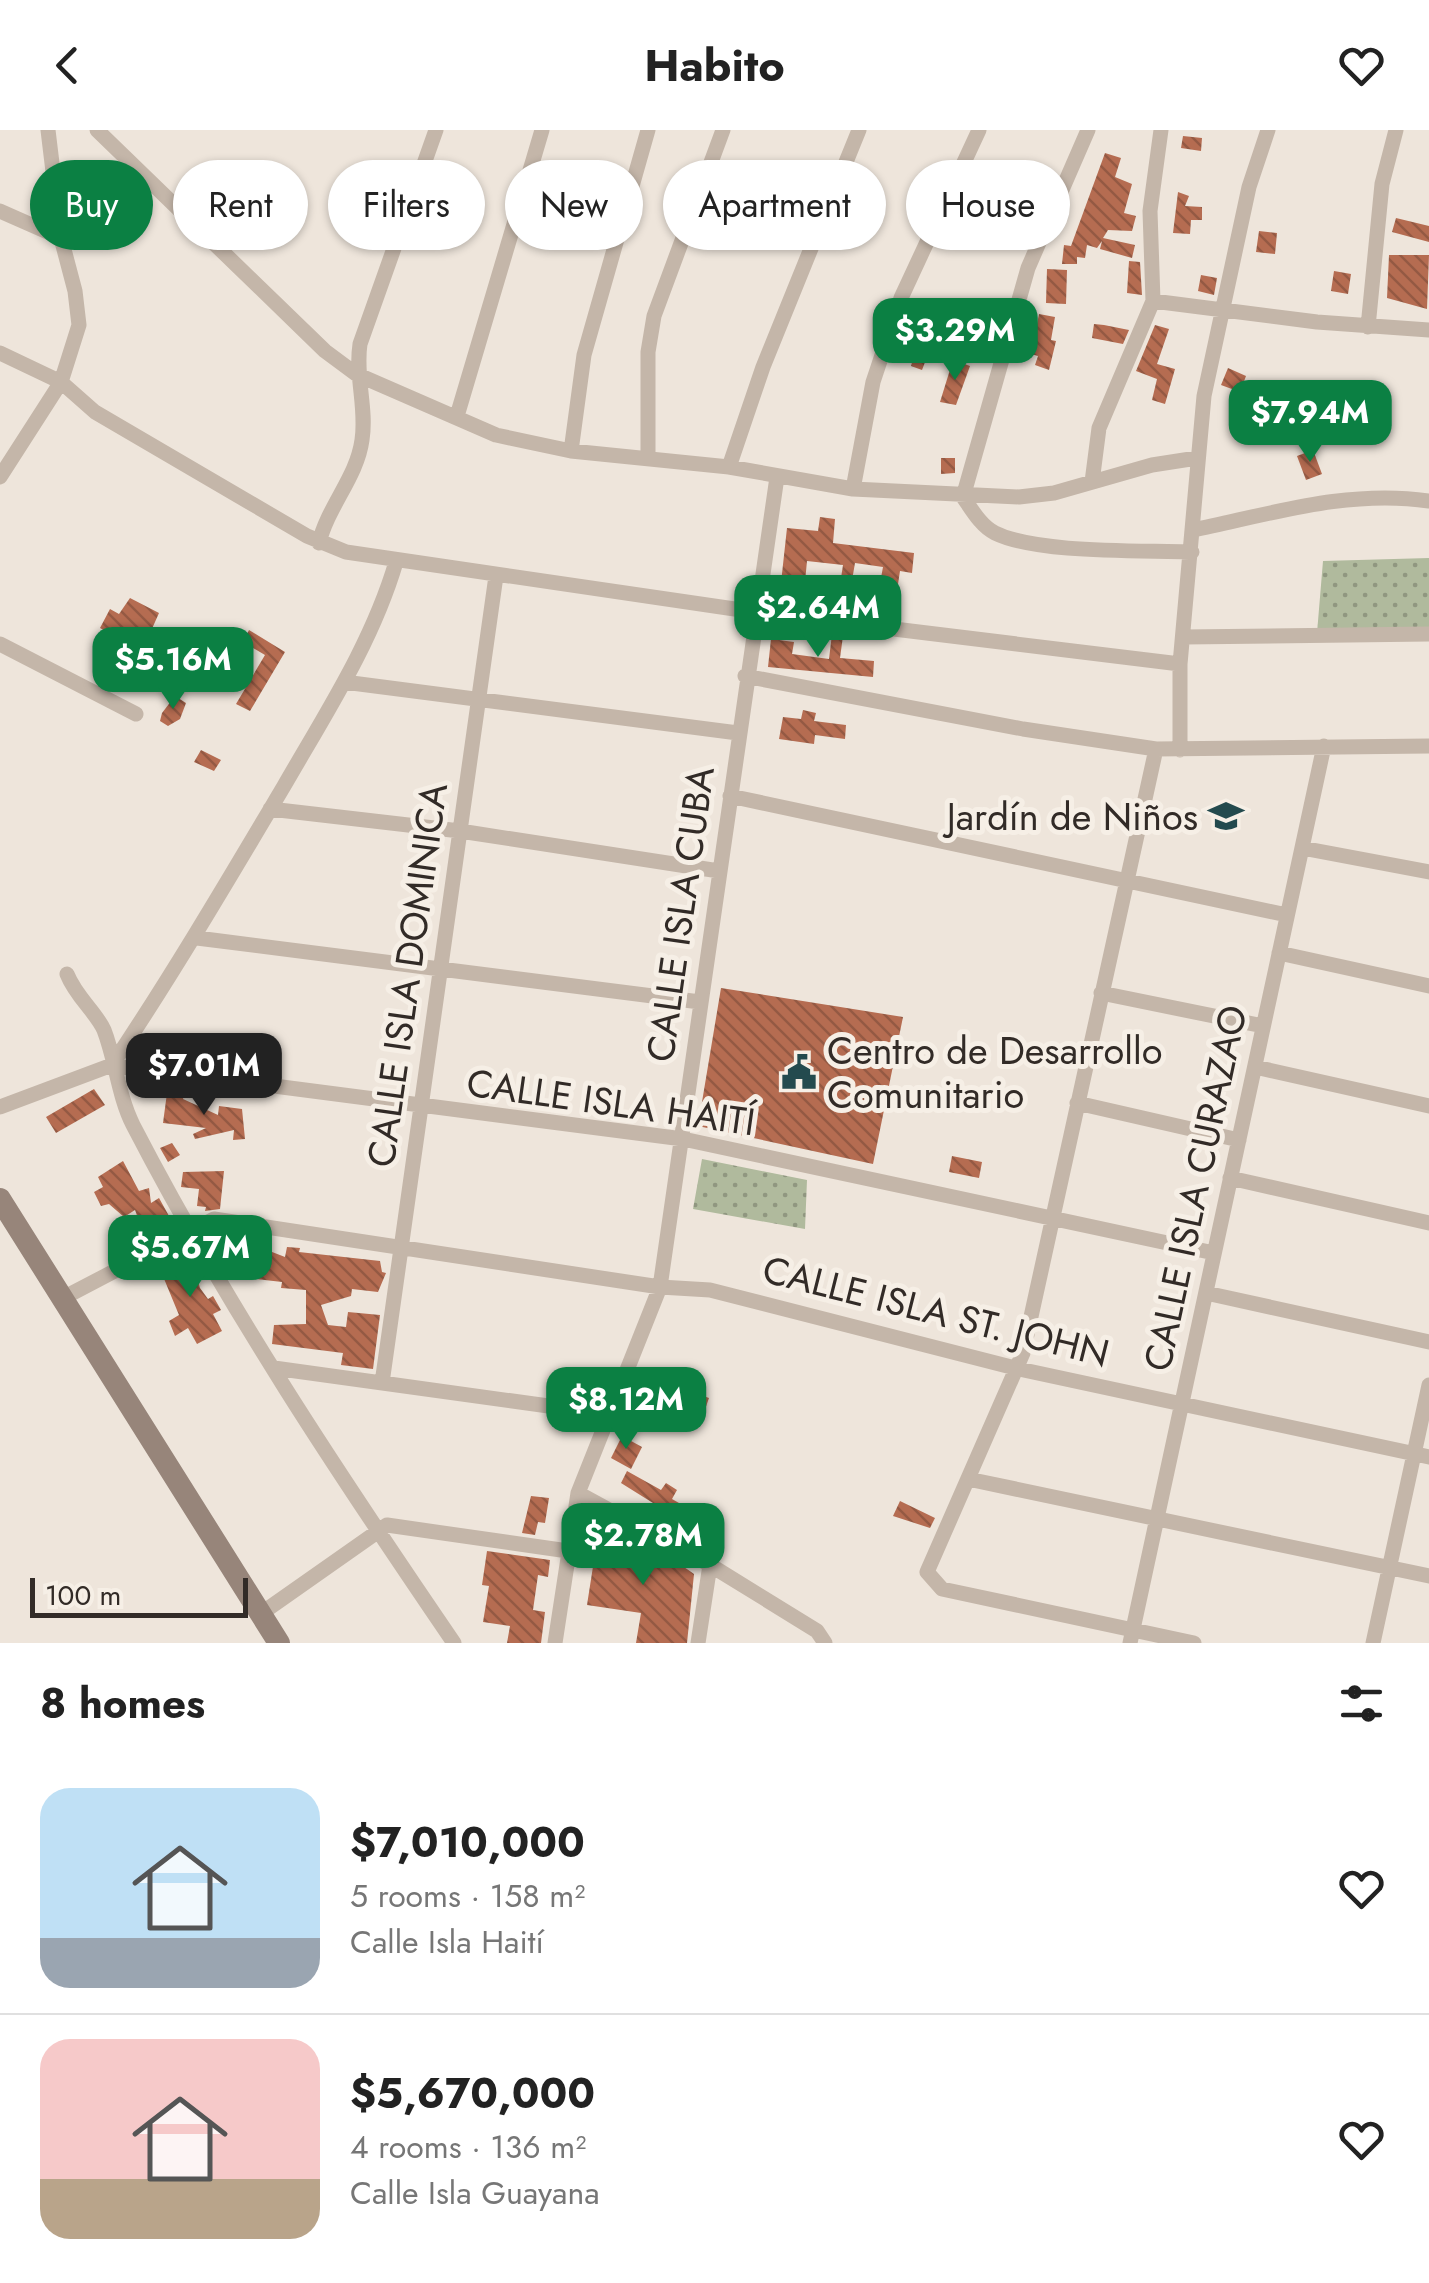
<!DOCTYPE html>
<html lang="en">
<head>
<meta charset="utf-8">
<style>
  :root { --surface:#fff; --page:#f2f2f2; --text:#222; --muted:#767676; --line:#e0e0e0; --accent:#0b8043 }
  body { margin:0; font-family:Jost,sans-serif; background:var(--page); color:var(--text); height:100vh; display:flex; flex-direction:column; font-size:38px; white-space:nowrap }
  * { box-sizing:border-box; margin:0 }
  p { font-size:32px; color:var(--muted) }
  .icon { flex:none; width:55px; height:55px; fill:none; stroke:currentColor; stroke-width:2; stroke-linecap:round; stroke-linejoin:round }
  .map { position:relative; height:1513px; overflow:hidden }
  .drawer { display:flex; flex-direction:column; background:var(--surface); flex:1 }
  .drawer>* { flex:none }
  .top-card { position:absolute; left:30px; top:30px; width:1370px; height:90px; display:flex; gap:20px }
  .scale { position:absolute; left:30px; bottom:25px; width:218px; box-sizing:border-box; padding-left:10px; border:5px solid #322b27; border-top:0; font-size:28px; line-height:35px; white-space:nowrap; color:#322b27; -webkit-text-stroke:8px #f6efe6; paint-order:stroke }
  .price { position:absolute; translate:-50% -85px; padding:0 22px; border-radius:20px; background:var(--accent); color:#fff; font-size:32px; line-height:65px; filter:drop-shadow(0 2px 5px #0008) }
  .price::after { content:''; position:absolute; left:50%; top:60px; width:30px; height:22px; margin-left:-15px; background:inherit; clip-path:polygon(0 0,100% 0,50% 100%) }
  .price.selected { background:#222; color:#fff }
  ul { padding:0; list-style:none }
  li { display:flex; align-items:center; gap:30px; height:250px; padding:0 40px }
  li+li { border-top:2px solid var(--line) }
  li span { display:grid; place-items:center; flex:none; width:280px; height:200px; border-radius:30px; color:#555 }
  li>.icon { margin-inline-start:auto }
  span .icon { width:120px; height:120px; fill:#fffc; stroke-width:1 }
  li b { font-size:42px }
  h2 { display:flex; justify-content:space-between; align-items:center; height:120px; padding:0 40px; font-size:42px }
  .pill { padding:0 35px; border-radius:45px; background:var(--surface); box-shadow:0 2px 8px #0004; font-size:35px; line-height:90px }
  .pill.selected { background:var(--accent); color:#fff }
  header { display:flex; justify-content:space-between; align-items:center; height:130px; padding:0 40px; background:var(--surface); font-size:45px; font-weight:700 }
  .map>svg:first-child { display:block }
  .green { fill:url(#green-dots) }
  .building { fill:url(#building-back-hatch) }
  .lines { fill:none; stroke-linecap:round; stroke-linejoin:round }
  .street { stroke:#c4b6a9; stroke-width:15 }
  .secondary { stroke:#97857a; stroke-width:22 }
  .labels { text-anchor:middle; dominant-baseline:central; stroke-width:10; stroke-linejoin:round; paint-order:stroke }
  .poi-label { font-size:38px; fill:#322b27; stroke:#f6efe6; text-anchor:end }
  .street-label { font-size:38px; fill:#322b27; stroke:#f6efe6 }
</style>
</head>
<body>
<header><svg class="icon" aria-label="back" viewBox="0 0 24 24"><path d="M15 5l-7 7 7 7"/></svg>Habito<svg class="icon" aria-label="heart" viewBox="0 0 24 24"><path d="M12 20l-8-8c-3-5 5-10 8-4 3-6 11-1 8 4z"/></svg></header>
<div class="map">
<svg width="1429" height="1513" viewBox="0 0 1429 1513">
  <defs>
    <pattern id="green-dots" width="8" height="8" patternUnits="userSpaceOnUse" patternTransform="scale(2.5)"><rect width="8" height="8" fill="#b0ba9d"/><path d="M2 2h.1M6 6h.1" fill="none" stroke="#909780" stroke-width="1.8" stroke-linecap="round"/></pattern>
    <pattern id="building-back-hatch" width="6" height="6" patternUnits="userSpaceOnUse" patternTransform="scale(2.5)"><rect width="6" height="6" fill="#b56c51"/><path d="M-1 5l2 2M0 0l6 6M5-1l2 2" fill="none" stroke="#945943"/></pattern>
  </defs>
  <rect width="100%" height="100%" fill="#eee5db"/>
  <!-- green -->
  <path class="green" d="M 1429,428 L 1429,499 L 1317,503 L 1323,431 Z
    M 702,1029 L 807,1050 L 805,1099 L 693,1079 Z"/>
  <!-- building -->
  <path class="building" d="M 1183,6 L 1202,8 L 1201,21 L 1181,18 Z
    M 1105,23 L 1121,28 L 1115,47 L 1132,54 L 1124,83 L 1136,86 L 1132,101 L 1108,100 L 1103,108 L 1135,115 L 1132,128 L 1100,119 L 1102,111 L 1097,118 L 1087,115 L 1085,128 L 1077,127 L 1077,134 L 1062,134 L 1064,115 L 1071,116 Z
    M 1178,62 L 1189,66 L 1185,76 L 1202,77 L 1202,90 L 1191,90 L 1190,104 L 1173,103 Z
    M 1396,88 L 1429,96 L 1429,112 L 1392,102 Z
    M 1259,101 L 1277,103 L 1275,124 L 1256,122 Z
    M 1389,125 L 1429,125 L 1427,179 L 1387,168 Z
    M 1129,131 L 1140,132 L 1142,165 L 1127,163 Z
    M 1047,139 L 1067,140 L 1066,174 L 1046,173 Z
    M 1334,141 L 1351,144 L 1348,164 L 1331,161 Z
    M 1201,145 L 1217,148 L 1214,165 L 1198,161 Z
    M 1039,184 L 1055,187 L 1051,210 L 1056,211 L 1049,240 L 1035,235 L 1038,226 L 1031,224 Z
    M 1094,194 L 1104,195 L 1129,200 L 1123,214 L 1092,208 Z
    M 1155,195 L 1169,199 L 1157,234 L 1175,239 L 1165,274 L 1152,270 L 1157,249 L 1136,241 Z
    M 922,201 L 935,206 L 922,240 L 911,236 L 914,225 L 905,222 L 912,203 L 920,206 Z
    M 953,230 L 970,236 L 956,275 L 940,272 Z
    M 1228,238 L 1246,246 L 1240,262 L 1221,255 Z
    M 1313,320 L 1322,344 L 1306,350 L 1297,326 Z
    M 941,328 L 955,328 L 955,343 L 941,344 Z
    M 820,387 L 835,389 L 833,413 L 914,423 L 912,443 L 900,441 L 898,454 L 891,453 L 886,485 L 857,481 L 860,462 L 878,464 L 883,437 L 855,433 L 850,462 L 839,461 L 843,435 L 807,431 L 803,473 L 779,471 L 787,398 L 818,401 Z
    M 130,468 L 159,483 L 151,501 L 173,512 L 163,533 L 100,498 L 110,479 L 119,484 Z
    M 249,500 L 285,522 L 250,581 L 236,574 L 265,525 L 243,512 Z
    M 832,504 L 843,506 L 840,528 L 874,531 L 873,547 L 768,537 L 771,509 L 794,512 L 792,524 L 829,529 Z
    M 175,566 L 186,573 L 180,589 L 168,596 L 160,591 L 162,583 Z
    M 803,580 L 816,583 L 814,591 L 846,595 L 845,609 L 815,605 L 814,614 L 779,609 L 783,587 L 801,589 Z
    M 201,620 L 221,630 L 214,641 L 194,632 Z
    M 721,858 L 903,887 L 873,1034 L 698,996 Z
    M 94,959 L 105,975 L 56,1003 L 46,987 Z
    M 167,963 L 184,965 L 183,969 L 218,985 L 219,976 L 242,979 L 245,1009 L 233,1010 L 234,1000 L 195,1009 L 193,1004 L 206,998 L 163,993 Z
    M 172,1013 L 180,1025 L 168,1032 L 160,1018 Z
    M 952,1026 L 982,1032 L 979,1048 L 949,1042 Z
    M 123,1031 L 139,1061 L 149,1058 L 151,1073 L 159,1068 L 174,1095 L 156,1106 L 152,1101 L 144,1105 L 135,1080 L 124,1087 L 109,1074 L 101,1076 L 94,1062 L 103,1057 L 98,1047 Z
    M 224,1041 L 220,1079 L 205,1081 L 206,1077 L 197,1076 L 199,1059 L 181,1057 L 183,1042 Z
    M 236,1108 L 285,1127 L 287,1117 L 300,1118 L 299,1122 L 380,1131 L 382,1142 L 386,1143 L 378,1162 L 352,1159 L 351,1166 L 321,1175 L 328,1195 L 346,1197 L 348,1182 L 380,1185 L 373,1239 L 341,1235 L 343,1223 L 272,1214 L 274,1195 L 306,1194 L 306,1160 L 281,1158 L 282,1152 L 238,1147 L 231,1134 Z
    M 188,1119 L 200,1158 L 208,1169 L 213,1166 L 221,1180 L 213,1184 L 222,1201 L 197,1214 L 188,1198 L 175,1206 L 169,1191 L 179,1185 L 160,1139 Z
    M 698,1264 L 709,1268 L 702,1288 L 691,1284 Z
    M 622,1306 L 642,1317 L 631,1339 L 611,1328 Z
    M 627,1341 L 661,1360 L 666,1353 L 677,1360 L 672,1369 L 700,1385 L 687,1407 L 672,1399 L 677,1388 L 621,1353 Z
    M 531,1366 L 549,1368 L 545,1393 L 538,1392 L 535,1405 L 522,1403 Z
    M 900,1371 L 935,1388 L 930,1398 L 893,1386 Z
    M 599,1398 L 620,1402 L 619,1412 L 661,1421 L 694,1444 L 687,1513 L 636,1513 L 641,1483 L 587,1475 Z
    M 487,1421 L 550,1430 L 548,1447 L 538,1445 L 533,1480 L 545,1482 L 541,1513 L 507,1513 L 510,1496 L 483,1492 L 489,1456 L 482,1455 Z"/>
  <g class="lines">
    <!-- street -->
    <path class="street" d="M 97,0 L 325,221 L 356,244 L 496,305 L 571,321 L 729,337 L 853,359 L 1019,367 L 1054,363 L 1152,335 L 1197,328
      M 0,81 L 61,108
      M 1153,171 L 1317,192 L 1429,200
      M 1368,197 L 1382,54 L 1396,0
      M 0,223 L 61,252 L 95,282 L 307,406 L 346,422 L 755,482 L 1180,534
      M 457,286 L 542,0
      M 571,321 L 584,225 L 648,0
      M 648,328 L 648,222 L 654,186 L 723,0
      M 729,337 L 763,237 L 859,0
      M 0,347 L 61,252 L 79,195 L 75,161 L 61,108 L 48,0
      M 1092,352 L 1099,298 L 1153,171 L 1150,81 L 1161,0
      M 853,359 L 873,252 L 901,168 L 979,0
      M 963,367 L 1028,138 L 1088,0
      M 963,367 C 972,380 981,396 995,403 C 1038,424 1142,420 1192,422
      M 1193,400 C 1271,384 1348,359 1429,371
      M 319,413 C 328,376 357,347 362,310 C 367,278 355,247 360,214 L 436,0
      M 1184,507 L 1429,504
      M 0,514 L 136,584
      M 745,546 L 1023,599 L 1156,619 L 1429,616
      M 344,552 L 738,603
      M 1156,619 L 1023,1223 L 927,1442 L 942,1459 L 1194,1513
      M 1180,620 L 1180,534 L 1204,266 L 1249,57 L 1268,0
      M 730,666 L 1287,785
      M 270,679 L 460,701 L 719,741
      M 1302,718 L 1429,742
      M 197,808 L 700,872
      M 1279,823 L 1429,856
      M 67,844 C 76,867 96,882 104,900 C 116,931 118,965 133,995 C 226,1175 340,1346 454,1513
      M 1101,863 L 1263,896
      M 112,935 C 174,842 227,752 284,656 C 326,583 372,513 396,432
      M 1255,937 L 1429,976
      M 1077,973 L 1239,1010
      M 0,977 L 112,935 L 683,1009 L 1214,1123
      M 1230,1048 L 1429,1093
      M 1206,1163 L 1429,1212
      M 63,1168 L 214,1089 L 660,1157 L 710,1160 L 1019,1239 L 1429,1327
      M 274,1238 L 606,1284
      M 382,1253 L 496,446
      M 968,1349 L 1429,1446
      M 578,1363 L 710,1435 L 817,1501 L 825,1513
      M 259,1485 L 387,1395 L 568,1421
      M 555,1513 L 578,1363 L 660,1157 L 777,347
      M 698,1513 L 710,1435
      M 1130,1513 L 1324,616
      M 1373,1513 L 1429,1255"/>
    <!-- secondary -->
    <path class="secondary" d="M 0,1069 L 279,1513"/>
  </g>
  <!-- icons -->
  <defs>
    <symbol id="school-bare" viewBox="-9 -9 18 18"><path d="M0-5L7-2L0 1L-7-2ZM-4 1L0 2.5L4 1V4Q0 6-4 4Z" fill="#234a4e" stroke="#f6efe6" stroke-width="2.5" paint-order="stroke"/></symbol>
    <symbol id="civic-bare" viewBox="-9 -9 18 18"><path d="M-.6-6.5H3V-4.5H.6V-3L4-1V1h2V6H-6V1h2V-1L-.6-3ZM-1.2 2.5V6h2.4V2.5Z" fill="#234a4e" stroke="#f6efe6" stroke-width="2.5" paint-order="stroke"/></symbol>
  </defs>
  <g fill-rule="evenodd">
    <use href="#school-bare" x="1201" y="661" width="50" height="50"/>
    <use href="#civic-bare" x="774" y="917" width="50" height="50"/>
  </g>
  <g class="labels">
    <!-- poi labels -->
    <g class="poi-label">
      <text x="1198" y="686">Jardín de Niños</text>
      <text x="827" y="920" text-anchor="start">Centro de Desarrollo<tspan x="827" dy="44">Comunitario</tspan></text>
    </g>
    <!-- street labels -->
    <g class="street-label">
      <text transform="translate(680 784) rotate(-82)">CALLE ISLA CUBA</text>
      <text transform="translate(407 845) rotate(-82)">CALLE ISLA DOMINICA</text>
      <text transform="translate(611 972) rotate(8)">CALLE ISLA HAITÍ</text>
      <text transform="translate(1195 1058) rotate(-78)">CALLE ISLA CURAZAO</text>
      <text transform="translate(936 1181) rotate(14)">CALLE ISLA ST. JOHN</text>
    </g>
  </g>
</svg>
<div class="scale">100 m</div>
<b class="price" style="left:955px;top:253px">$3.29M</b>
<b class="price" style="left:1310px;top:335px">$7.94M</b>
<b class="price" style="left:818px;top:530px">$2.64M</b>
<b class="price" style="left:173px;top:582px">$5.16M</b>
<b class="price selected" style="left:204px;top:988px">$7.01M</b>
<b class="price" style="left:190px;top:1170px">$5.67M</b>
<b class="price" style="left:626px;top:1322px">$8.12M</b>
<b class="price" style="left:643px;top:1458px">$2.78M</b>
<div class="top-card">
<a class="pill selected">Buy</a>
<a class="pill">Rent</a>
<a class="pill">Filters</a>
<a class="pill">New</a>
<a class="pill">Apartment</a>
<a class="pill">House</a>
</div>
</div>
<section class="drawer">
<h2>8 homes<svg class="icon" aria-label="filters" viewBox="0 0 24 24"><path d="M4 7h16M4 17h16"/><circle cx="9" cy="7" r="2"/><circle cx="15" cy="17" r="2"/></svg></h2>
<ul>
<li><span style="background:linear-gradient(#bfe0f5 75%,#9aa5b1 0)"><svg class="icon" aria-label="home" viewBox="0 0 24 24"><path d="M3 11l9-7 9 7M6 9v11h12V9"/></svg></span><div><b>$7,010,000</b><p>5 rooms · 158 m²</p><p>Calle Isla Haití</p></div><svg class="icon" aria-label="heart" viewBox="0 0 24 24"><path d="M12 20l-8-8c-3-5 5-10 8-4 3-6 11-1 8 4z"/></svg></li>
<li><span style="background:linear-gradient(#f6c9c9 70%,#b9a48a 0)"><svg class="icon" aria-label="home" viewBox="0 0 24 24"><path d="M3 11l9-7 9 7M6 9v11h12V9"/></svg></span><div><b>$5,670,000</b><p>4 rooms · 136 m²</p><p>Calle Isla Guayana</p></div><svg class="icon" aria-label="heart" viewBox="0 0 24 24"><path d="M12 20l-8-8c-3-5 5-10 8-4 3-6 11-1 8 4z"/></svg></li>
</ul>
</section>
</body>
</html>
